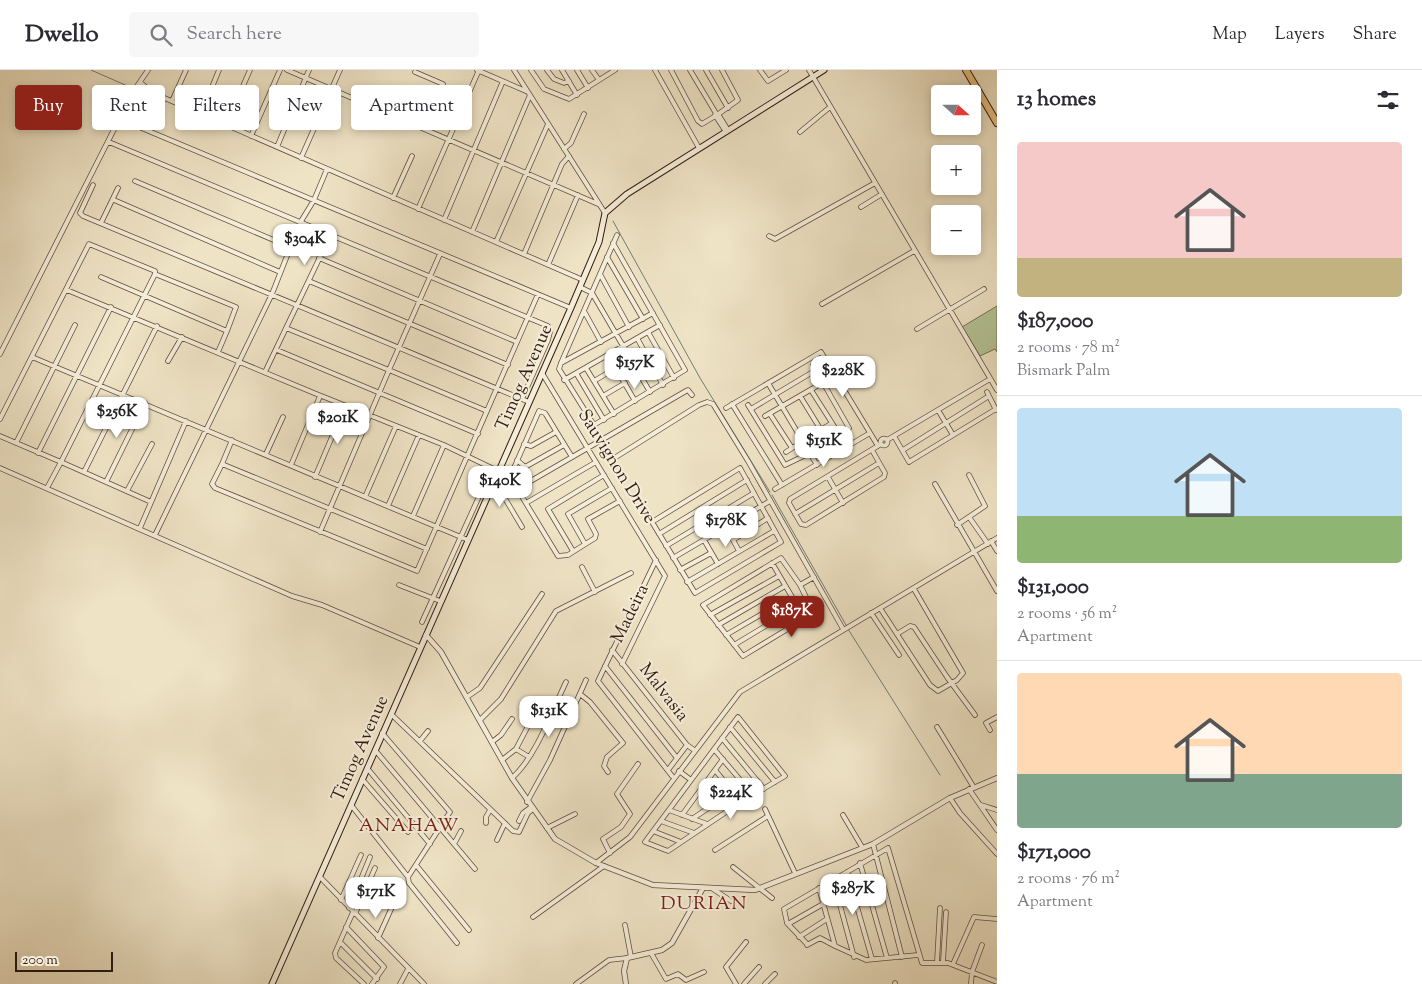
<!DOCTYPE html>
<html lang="en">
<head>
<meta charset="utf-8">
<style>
  :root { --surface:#fff; --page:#f7f7f7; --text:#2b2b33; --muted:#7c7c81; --line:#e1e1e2; --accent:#8f2418 }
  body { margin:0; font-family:"Sorts Mill Goudy",serif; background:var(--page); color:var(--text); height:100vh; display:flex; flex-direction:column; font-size:19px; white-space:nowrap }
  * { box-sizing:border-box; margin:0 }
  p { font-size:16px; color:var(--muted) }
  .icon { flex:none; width:28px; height:28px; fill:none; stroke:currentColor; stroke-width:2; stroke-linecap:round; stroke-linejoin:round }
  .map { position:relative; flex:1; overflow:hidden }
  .sheet { display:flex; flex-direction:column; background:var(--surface); width:425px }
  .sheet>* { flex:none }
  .banner { position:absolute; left:15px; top:15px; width:475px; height:45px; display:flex; gap:10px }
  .needle { width:32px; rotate:111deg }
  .fabs { position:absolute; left:931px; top:15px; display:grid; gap:10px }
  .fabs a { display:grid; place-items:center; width:50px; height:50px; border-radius:5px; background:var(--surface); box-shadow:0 2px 8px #0003; font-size:25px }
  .scale { position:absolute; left:15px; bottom:12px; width:98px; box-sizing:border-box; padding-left:5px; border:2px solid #331c10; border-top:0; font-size:14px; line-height:18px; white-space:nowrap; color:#331c10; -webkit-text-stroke:4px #f4edd9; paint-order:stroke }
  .price { position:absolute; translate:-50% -42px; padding:0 11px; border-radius:10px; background:#fff; color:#222; font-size:16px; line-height:32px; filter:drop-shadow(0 1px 2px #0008) }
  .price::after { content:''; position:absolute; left:50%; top:30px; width:15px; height:11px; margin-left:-8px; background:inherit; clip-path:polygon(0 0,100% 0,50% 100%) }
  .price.selected { background:var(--accent); color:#fff }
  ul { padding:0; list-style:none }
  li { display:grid; align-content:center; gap:10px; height:265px; padding:0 20px }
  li+li { border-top:1px solid var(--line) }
  li span { display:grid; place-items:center; height:155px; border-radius:5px; color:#555 }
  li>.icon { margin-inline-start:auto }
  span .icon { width:90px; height:90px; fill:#fffc; stroke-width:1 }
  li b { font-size:21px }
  h2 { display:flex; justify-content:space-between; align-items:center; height:60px; padding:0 20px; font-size:21px }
  .tag { padding:0 18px; border-radius:5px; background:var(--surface); box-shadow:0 2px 8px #0003; font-size:18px; line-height:45px }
  .tag.selected { background:var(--accent); color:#fff }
  header { display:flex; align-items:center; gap:30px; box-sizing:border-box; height:70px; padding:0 25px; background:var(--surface); border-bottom:1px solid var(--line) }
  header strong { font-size:24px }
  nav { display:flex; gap:28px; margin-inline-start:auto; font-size:18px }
  .search { width:350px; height:45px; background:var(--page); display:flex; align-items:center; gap:12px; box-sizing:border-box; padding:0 18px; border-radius:5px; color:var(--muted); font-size:19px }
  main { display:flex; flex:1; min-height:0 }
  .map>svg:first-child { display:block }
  .green { fill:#b4c598; stroke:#747054 }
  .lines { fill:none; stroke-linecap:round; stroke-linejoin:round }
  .stream { stroke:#717d77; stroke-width:1 }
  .minor-casing { stroke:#624e3d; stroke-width:5.5 }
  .tertiary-casing { stroke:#624e3d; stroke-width:6 }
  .secondary-casing { stroke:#331c10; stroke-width:7 }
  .trunk-casing { stroke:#331c10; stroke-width:8 }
  .minor { stroke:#f4edd9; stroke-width:4 }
  .tertiary { stroke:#f4edd9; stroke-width:4.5 }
  .secondary { stroke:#f4edd9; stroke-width:5 }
  .trunk { stroke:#e7c282; stroke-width:6 }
  .labels { text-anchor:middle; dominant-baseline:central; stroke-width:4; stroke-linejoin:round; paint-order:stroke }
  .street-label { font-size:18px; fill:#331c10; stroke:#f4edd9 }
  .neighbourhood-label { font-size:19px; letter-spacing:1px; fill:#7a1f14; stroke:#f4edd9 }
</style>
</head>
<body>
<header>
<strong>Dwello</strong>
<div class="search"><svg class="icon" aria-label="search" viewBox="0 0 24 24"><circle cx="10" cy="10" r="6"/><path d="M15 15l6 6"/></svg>Search here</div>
<nav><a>Map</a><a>Layers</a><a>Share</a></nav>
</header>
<main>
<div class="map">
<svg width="997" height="914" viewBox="0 0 997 914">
  <rect width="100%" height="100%" fill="#eee3c5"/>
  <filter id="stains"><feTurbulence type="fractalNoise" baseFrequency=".004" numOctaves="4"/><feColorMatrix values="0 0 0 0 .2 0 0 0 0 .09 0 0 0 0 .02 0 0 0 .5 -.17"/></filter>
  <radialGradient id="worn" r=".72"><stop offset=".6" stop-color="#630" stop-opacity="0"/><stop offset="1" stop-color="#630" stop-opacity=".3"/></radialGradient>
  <!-- green -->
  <path class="green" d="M 997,236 L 997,282 L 995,279 L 980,286 L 962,257 Z"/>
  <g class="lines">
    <!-- stream -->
    <path class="stream" d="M 91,0 L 132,18
      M 136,20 L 165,32
      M 613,151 L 700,308 L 770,422
      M 772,425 L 846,555
      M 848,559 L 940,705"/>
    <defs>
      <path id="minor" d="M 287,0 L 598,134
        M 477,0 L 528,22
        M 514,0 L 605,143
        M 531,0 L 544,19 L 569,29 L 615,0
        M 547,0 L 554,9 L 564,13 L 569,11
        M 562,0 L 577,25
        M 577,0 L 588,18
        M 592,0 L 599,10
        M 655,0 L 699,78
        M 671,0 L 698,51 L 702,54 L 717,45 L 690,0
        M 706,0 L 728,38
        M 760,0 L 768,11 L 786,0
        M 809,0 L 997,320
        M 415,2 L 443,14 L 424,59
        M 141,13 L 153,23 L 583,210
        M 409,28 L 433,38
        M 172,31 L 186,0
        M 201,44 L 219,0
        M 718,44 L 728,60
        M 715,45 L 726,62
        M 717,45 L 738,30 L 722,0
        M 120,49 L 571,238
        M 226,55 L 250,0
        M 800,62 L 830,37
        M 251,66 L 280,0
        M 109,72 L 548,256 L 550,262 L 548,270 L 522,329
        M 277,77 L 309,0
        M 564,79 L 571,73 L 584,44
        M 301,88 L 340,0
        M 135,111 L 290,177
        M 93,115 L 80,143 L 83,146 L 529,332
        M 393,128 L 412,86
        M 114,130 L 280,202
        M 861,137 L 882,124
        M 418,139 L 479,0
        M 444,150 L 503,11
        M 101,153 L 118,118
        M 472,162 L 530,25
        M 769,166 L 775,169 L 875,113
        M 496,172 L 548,54
        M 613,173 L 685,300 L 594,355 L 559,299 L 561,293 L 617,165
        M 524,184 L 562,94 L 569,86
        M 607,187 L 643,249
        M 319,188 L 517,272
        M 548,195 L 578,125
        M 600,204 L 629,257
        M 101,207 L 227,261 L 218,282
        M 309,211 L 508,295
        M 580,217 L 592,223 L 650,322
        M 67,220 L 314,323 L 444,375 L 498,401
        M 822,234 L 914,181
        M 584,241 L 601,272
        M 286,258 L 389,300 L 440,184
        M 917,259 L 984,219
        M 648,262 L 674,308
        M 637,268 L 663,315
        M 277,280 L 478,364
        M 0,284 L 133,22 L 148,0
        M 608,285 L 635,331
        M 32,287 L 468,470
        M 168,291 L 182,267
        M 561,293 L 653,243
        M 586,298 L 614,344
        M 265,302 L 331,164
        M 542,303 L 665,506 L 622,594
        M 576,303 L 604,350
        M 564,310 L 660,255
        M 594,311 L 616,298
        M 768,313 L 817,395
        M 811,320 L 839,364
        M 987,322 L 996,340
        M 603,326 L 625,313
        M 800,326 L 821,360
        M 732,334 L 782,415
        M 748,335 L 785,395 L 810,383 L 849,358 L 813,295
        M 726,338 L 821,282 L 878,376
        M 751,339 L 816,300
        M 938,340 L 953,365
        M 770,344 L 792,378
        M 765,346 L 817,316
        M 0,349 L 89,174 L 155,201 L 155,204 L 236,237 L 227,261
        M 0,366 L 61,392 L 47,418
        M 894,366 L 909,392 L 996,339
        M880.5 372a3.5 3.5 0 1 1 7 0a3.5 3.5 0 1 1-7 0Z
        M 232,370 L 222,394 L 427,479
        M 887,370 L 990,309
        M 16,373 L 75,255
        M 524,374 L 531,376 L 556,362
        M 872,380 L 885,403 L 884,407 L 806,455 L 801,454 L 789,433 L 790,429 L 881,374
        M 903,380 L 989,326
        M 786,382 L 832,353
        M 38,383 L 111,237
        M 266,384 L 283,347
        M 572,387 L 545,343 L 539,341 L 510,407 L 558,486 L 568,485 L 595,468 L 596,464 L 588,449 L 620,431
        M 616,387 L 699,335 L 707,332 L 713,334 L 748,391 L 843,559
        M 517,390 L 525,397 L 564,375
        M 222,394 L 212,414 L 215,418 L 417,501 L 538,224
        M 291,395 L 320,326
        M 0,398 L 292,526 L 322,535 L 420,577
        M 740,398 L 781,472 L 695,523 L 652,452 Z
        M 84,402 L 157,256
        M 315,407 L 345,336
        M 828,407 L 843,433
        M 494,410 L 522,457
        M 106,412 L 145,333
        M 935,414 L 997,521
        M 517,419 L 686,321 L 688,320 L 692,325
        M 775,419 L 870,363
        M 127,421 L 152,374
        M 365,427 L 396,356
        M 151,432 L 61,392 L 155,204
        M 526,433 L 596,392
        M 388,436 L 419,365
        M 795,444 L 879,393
        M 413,446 L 444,375
        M 969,447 L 988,474
        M 957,455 L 985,436 L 969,405
        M 726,457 L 739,481
        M 140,458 L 186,351
        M 320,462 L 389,300 L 487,341
        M 659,464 L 747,410
        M 155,465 L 272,224 L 300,153 L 314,130 L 327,99
        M 704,470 L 718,494
        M 733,470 L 768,448
        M 991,471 L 997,481
        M 585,474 L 568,444 L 612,418
        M 666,476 L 754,423
        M 573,481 L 548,439 L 604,405
        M 673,488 L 770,431
        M 781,488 L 800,515 L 814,543 L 743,586 L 703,535 Z
        M 656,490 L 598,611 L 672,706
        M 772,493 L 805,549
        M 582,497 L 595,522
        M 680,500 L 711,483
        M 687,512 L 774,461
        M 399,515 L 440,531
        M 800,515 L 814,507
        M 766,527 L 778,548
        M 880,538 L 930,615 L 938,621 L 957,610 L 963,603 L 914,519
        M 871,543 L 899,585
        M 710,545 L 779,506
        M 422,552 L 492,398
        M 718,555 L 785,516
        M 897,564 L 910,556 L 914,557 L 947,607 L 975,645
        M 726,565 L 772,538
        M 734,575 L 797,537
        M 612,580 L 687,675 L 694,680
        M 605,596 L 677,688
        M 580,624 L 590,632 L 623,673 L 607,687 L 604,696 L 608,702
        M 467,627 L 480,618 L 542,524
        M 391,644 L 513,761 L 519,762 L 528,743 L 533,739
        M 738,647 L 785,706 L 741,732 L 668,781 L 645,772 Z
        M 480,650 L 501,629 L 556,541 L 631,503
        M 730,657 L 775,712
        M 937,657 L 973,716
        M 990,660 L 986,653 L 997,647
        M 382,663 L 450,742 L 408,807
        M 722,668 L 764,719
        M 420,671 L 428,661
        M 492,672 L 501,665 L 512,649
        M 516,679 L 529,687
        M 714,679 L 753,725
        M 375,680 L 475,799
        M 502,690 L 516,679 L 539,635
        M 367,698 L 430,774
        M 668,700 L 687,675
        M 715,700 L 741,732
        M 679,701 L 691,710
        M 512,708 C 536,687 552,641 566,612
        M 362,709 L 408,762
        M 707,711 L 730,739
        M 969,719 L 997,760
        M 950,728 L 960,743 L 997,784
        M 527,732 L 550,690 L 586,610
        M 351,735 L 408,807 L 409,813 L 457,873
        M 981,735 L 997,740
        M 765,739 L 795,803
        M 669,740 L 707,754
        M 682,745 L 723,689
        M 843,745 L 862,777
        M 692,749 L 722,729
        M 519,751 L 523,743 L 531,737
        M 661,751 L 694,763
        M 486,753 L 486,747 L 490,740
        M 547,758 L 575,744
        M 653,761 L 681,772
        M 497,770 L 505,753
        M 454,774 L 461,761
        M 873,774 L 902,887
        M 715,780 L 768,746
        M 610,783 L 603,769 L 621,757 L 630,744 L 617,724 L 638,694
        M 596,793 L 630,767 L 740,622 L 997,468
        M 860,793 L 887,888
        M 416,795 L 469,860
        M 733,797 L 772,828
        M 847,802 L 872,889
        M 320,807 L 424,914
        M 833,809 L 854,887
        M 819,818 L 835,876 L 866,890 L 918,885
        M 713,819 L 731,831
        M 341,830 L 361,785
        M 349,838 L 370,787
        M 353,842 L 335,883 L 336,888 L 364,914
        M 355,844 L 375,798
        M 533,847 L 604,796
        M 788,854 L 823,834
        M 625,855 L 631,887
        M 346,857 L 384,897 L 372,914
        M 799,867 L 827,849
        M 378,868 L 392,837
        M 340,872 L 377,909
        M 807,874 L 787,853 L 784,839 L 888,778 L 922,893 L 948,893 L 997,912
        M 807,875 L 820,868 L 835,876
        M 651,883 L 666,909 L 678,904 L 686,910 L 704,902
        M 937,892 L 940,838
        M 943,892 L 946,842
        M 953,894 L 974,847 L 997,849
        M 400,914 L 408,899
        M 576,914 L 609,890 L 627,888
        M 736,914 L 726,897 L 746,872
        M 744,914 L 759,897
        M 765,914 L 775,904
        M 895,914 L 895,913
        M 971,914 L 972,902 L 982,875"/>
      <path id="tertiary" d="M 426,565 L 441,582 L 512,708 L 555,769 L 596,793 L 653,815 L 755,820 L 873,774 L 950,728 L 997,708
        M 626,914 L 624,901 L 627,888 L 662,880 L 672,873 L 703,818"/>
      <path id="secondary" d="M 272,914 L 570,240 L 599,172 L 605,143 L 627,124 L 824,0"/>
      <path id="trunk" d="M 966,0 L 997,53"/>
    </defs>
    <!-- minor casing -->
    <use href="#minor" class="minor-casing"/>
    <!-- tertiary casing -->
    <use href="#tertiary" class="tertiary-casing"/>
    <!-- secondary casing -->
    <use href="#secondary" class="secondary-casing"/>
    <!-- trunk casing -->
    <use href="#trunk" class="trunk-casing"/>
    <!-- minor -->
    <use href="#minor" class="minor"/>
    <!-- tertiary -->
    <use href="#tertiary" class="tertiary"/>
    <!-- secondary -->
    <use href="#secondary" class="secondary"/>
    <!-- trunk -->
    <use href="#trunk" class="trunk"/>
  </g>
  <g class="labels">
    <!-- street labels -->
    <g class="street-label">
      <text transform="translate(525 308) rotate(-66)">Timog Avenue</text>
      <text transform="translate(616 397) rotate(58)">Sauvignon Drive</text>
      <text transform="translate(631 544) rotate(-64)">Madeira</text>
      <text transform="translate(663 623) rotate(52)">Malvasia</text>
      <text transform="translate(361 679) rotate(-66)">Timog Avenue</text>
    </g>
    <!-- neighbourhood labels -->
    <g class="neighbourhood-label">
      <text x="409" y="756">ANAHAW</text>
      <text x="704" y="834">DURIAN</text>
    </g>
  </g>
  <rect width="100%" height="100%" filter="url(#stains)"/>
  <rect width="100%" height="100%" fill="url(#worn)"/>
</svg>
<div class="fabs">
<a><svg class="needle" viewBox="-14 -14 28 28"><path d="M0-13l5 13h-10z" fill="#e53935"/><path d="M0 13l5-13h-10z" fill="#7c7c81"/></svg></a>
<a>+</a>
<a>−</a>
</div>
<div class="scale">200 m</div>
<b class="price" style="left:305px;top:196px">$304K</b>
<b class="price" style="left:635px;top:320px">$157K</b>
<b class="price" style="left:843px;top:328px">$228K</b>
<b class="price" style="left:117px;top:369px">$256K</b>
<b class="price" style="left:338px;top:375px">$201K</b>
<b class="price" style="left:824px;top:398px">$151K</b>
<b class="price" style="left:500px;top:438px">$140K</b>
<b class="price" style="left:726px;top:478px">$178K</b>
<b class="price selected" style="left:792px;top:568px">$187K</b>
<b class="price" style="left:549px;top:668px">$131K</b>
<b class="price" style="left:731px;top:750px">$224K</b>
<b class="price" style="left:853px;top:846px">$287K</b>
<b class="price" style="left:376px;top:849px">$171K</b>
<div class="banner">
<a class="tag selected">Buy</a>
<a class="tag">Rent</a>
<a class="tag">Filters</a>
<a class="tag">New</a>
<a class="tag">Apartment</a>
</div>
</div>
<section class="sheet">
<h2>13 homes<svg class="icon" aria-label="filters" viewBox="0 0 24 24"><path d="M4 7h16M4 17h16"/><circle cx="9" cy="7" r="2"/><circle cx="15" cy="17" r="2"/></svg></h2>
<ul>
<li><span style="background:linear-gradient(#f6c9c9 75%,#c2b280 0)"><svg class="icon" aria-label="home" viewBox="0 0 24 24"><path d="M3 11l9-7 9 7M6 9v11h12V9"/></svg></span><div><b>$187,000</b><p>2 rooms · 78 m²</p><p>Bismark Palm</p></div></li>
<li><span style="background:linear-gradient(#bfe0f5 70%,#8fb573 0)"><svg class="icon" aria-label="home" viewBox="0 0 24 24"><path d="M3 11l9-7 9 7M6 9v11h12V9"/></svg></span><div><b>$131,000</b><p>2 rooms · 56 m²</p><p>Apartment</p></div></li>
<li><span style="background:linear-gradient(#ffd9b3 65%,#7fa58c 0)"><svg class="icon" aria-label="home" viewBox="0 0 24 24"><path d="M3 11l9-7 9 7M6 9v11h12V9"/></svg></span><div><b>$171,000</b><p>2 rooms · 76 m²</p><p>Apartment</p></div></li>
</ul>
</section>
</main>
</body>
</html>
